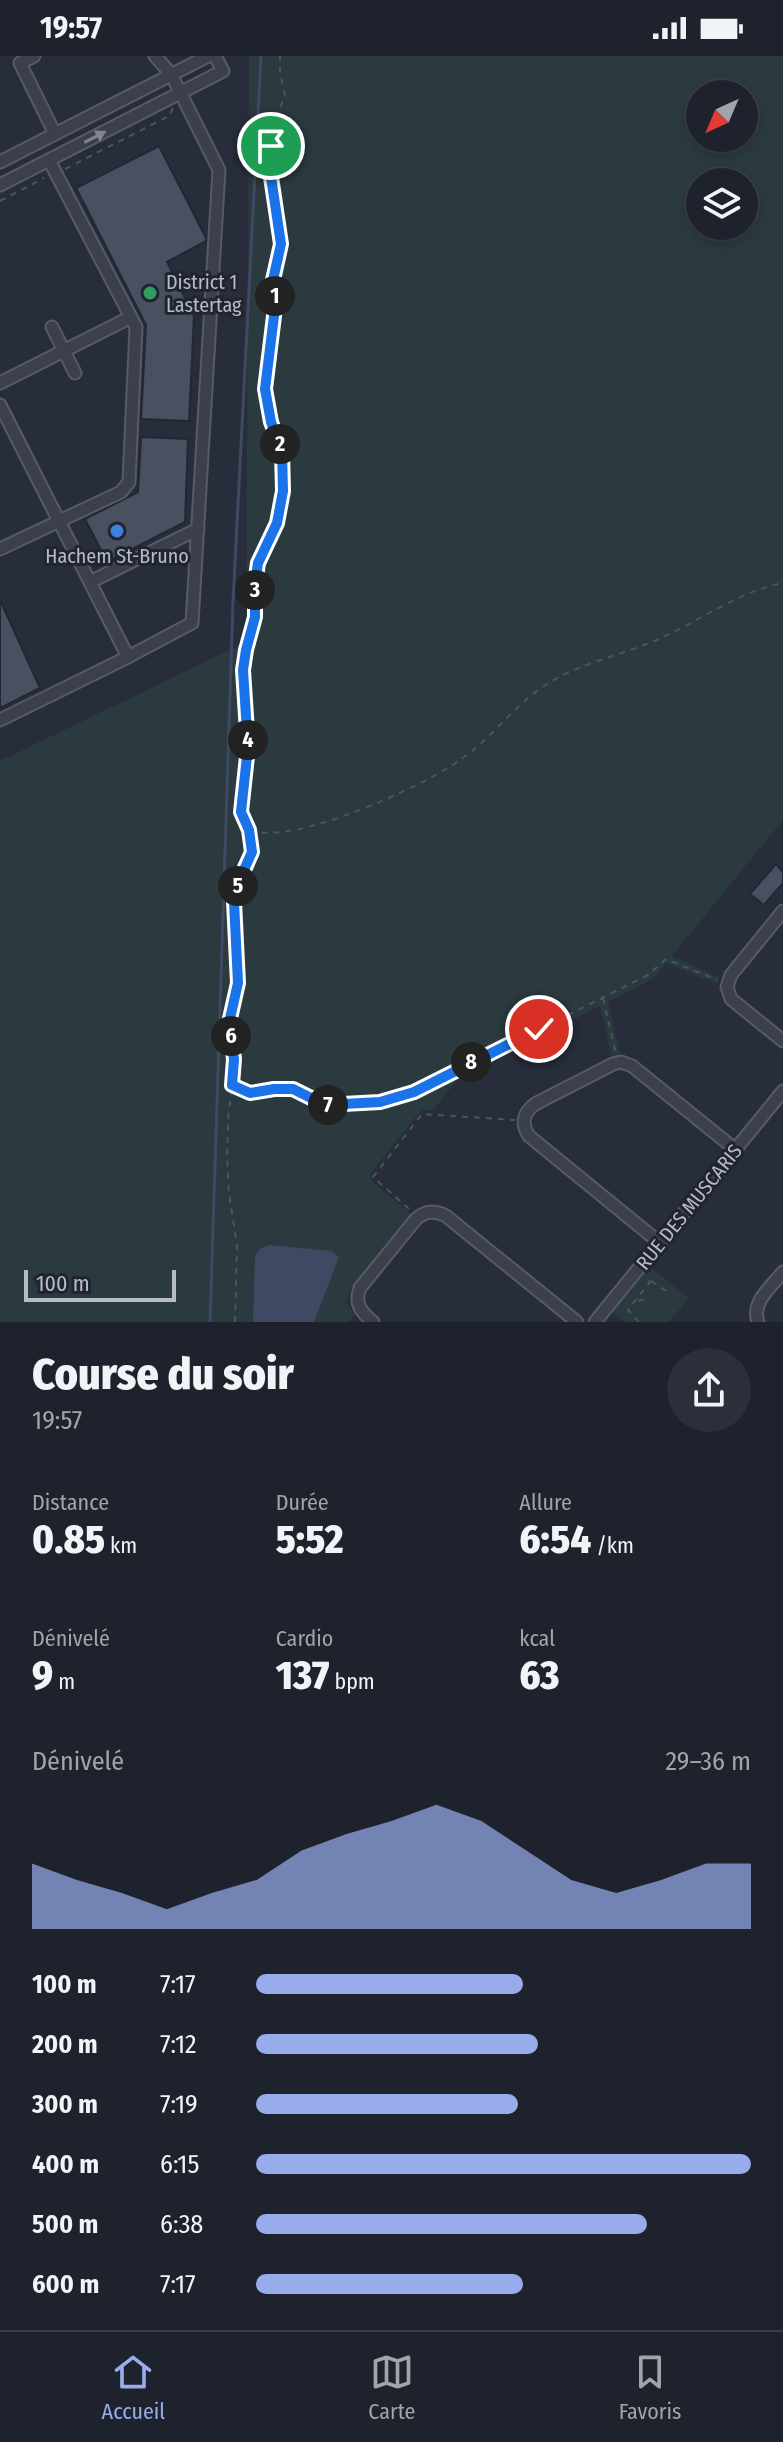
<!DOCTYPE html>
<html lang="fr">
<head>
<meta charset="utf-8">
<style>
  :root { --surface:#1e222d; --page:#2b2f39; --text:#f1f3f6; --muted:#a1a4aa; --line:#3c3f49; --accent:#98acec }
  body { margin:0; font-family:"Fira Sans Condensed",sans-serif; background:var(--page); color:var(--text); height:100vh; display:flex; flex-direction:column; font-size:30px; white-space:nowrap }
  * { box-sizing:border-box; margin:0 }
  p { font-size:26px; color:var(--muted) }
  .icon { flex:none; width:44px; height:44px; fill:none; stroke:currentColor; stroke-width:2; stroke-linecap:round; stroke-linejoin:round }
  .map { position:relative; height:1266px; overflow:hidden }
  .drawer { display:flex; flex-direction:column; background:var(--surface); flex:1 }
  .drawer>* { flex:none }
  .needle { width:52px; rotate:224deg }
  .tools { position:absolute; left:686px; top:24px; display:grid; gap:16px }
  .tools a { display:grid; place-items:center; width:72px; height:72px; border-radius:50%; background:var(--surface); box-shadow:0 4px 12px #0003,0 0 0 2px var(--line); font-size:40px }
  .scale { position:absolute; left:24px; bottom:20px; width:152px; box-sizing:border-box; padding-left:8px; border:4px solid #b7bbc7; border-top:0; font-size:22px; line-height:28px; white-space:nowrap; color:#b7bbc7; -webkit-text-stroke:6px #202531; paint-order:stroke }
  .pin { position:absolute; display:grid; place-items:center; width:68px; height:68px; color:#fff; margin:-34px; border:4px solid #fff; border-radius:50%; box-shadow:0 2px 8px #0007 }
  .km { position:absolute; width:40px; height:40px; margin:-20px; border-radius:50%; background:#222; color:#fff; font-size:22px; line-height:40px; text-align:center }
  .round { display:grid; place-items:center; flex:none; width:84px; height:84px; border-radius:42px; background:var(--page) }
  .summary { display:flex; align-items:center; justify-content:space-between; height:136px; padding:0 32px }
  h1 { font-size:44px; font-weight:800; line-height:60px }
  .figures { display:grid; grid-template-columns:repeat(3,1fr); gap:12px; height:136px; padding:8px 32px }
  .figures div { display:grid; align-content:center }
  .figures b { font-size:40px; font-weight:800 }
  .figures small { font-size:22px; font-weight:400 }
  .figures p { font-size:22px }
  .chart { height:224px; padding:16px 32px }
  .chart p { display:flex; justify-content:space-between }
  .chart svg { width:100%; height:144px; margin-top:8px; fill:var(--accent); opacity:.7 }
  ul { padding:0 32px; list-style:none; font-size:26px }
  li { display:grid; grid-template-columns:128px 96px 1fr; align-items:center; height:60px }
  li i { height:20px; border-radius:10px; background:var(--accent) }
  .status { display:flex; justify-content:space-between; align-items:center; height:56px; padding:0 40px; background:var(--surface); direction:ltr }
  .status svg { height:22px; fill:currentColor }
  .menu { display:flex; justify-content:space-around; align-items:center; height:112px; border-top:2px solid var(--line); background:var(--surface); font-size:22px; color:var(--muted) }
  .menu a { display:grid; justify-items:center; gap:4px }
  .menu .selected { color:var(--accent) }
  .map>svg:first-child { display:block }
  .green { fill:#2b3a3e; fill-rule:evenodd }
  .water { fill:#404963 }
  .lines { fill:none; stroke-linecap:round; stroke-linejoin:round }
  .stream { stroke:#404963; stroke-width:3 }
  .building { fill:#495060; stroke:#222733; stroke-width:2 }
  .minor-casing { stroke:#565b67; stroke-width:15 }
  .path { stroke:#49575c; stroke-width:2; stroke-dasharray:6 6; stroke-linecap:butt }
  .minor { stroke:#3b404c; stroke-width:11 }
  .oneway { fill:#7f8490 }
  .route-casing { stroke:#fff; stroke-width:16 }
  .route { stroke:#1a73e8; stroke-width:10 }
  .leisure-dot { fill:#2e9e5b; stroke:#202531; stroke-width:3 }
  .shop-dot { fill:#3f7fe0; stroke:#202531; stroke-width:3 }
  .labels { text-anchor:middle; stroke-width:6; stroke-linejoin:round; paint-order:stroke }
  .poi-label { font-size:20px; fill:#b7bbc7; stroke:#202531; text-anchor:start }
  .street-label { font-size:20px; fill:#b7bbc7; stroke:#202531 }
</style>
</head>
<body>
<div class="status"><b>19:57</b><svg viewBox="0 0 49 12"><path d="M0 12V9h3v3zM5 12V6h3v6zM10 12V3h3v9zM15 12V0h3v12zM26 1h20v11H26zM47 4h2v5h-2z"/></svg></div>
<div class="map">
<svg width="783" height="1266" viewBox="0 0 783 1266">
  <rect width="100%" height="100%" fill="#282d3c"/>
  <!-- green -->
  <path class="green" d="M249,0H783V764L672,900L720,922L717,928L666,907L654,922L608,946L620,998L612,1001L600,950L457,1024L433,1054H422L415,1062L370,1118L372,1125L411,1158L350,1234L347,1246L354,1259L349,1266H0V705L246,586ZM700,38H744V82H700ZM700,126H744V170H700Z
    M650,1211L689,1242L669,1266H624L612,1256Z"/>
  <!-- water -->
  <path class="water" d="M269,1189L332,1195L339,1201L314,1266H253L255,1200L260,1193Z"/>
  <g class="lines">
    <!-- stream -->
    <path class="stream" d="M210,1266L233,546L261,0"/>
  </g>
  <!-- building -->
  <path class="building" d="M159,90L206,182V185L167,206L194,260L189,365L141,363L146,269L76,132Z
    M141,381L188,383L185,466L107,506L85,463L138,436Z
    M0,544L40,632L0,652Z
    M776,808L783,816V827L764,849L750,838Z"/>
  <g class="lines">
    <defs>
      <path id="minor" d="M34,0L20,7L55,78
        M0,106L208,0
        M0,129L223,15L215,0
        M52,271L75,317
        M0,327L131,261
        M0,349L128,601
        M0,493L121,436L129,426L136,271L49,104
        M90,526L198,473
        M0,664L128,601L192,567L219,114L171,18L155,0
        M783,855L731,919L727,931L731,943L783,985
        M660,1187L529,1080C521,1068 523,1057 535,1048L613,1008L621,1006L632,1010L736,1094
        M373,1266C361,1256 354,1248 360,1232L416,1163C425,1155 435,1154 446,1160L577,1266
        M595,1266L783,1035
        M758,1266C751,1246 771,1231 783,1216"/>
    </defs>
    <!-- minor casing -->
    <use href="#minor" class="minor-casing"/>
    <!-- path -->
    <path class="path" d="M65,113L169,60L173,52
      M0,145L44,122
      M250,774C291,791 424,730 460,704C492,682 515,648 547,628C581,606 624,599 661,582C701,564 740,535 783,527
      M603,942L616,998
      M233,1030L250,1037L293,1033L318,1047L337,1050L380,1046L414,1036L648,919L666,903L717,924
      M409,1153L373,1121L422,1058L515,1064
      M651,1225L671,1238
      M638,1245L644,1243L645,1237
      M235,1266L237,1190L229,1137L227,1102L228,1063L234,1013L229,967L238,927L234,846L239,825L252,796L249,774L241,756L248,691L243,614L246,594L255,561V528L258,507L277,467L283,435L282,395L271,366L265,324L275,252L273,224L281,188L270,105L273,69L285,40L280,16V0
      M639,1266L628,1254L650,1226L644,1220"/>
    <!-- minor -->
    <use href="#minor" class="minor"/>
  </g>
  <!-- one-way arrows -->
  <defs><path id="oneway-solid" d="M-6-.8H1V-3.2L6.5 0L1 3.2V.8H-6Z" transform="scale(2)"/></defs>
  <use class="oneway" href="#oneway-solid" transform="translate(95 81) rotate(-27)"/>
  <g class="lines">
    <defs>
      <path id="route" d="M271,90V121L281,188L273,224L275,252L265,333L271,366L282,395L283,435L277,467L258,507L255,528V561L246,594L243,614L248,691L241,756L249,774L252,796L239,825L234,846L238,927L229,967L234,1003L232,1029L250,1037L274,1033H293L325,1049L380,1046L414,1036L539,973"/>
    </defs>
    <!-- route casing -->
    <use href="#route" class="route-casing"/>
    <!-- route -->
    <use href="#route" class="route"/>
  </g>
  <!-- markers -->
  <circle class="leisure-dot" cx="150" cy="237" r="8"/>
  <circle class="shop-dot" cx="117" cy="475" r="8"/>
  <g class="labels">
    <!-- poi labels -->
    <g class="poi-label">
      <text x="166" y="233">District 1<tspan x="166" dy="23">Lastertag</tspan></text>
      <text x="117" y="507" text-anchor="middle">Hachem St-Bruno</text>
    </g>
    <!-- street labels -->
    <g class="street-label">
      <text transform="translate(689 1151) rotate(-51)" y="7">RUE DES MUSCARIS</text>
    </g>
  </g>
</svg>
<div class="tools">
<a><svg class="needle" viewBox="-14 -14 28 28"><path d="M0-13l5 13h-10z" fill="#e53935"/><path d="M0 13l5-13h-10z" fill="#a1a4aa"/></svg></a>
<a><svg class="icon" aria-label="layers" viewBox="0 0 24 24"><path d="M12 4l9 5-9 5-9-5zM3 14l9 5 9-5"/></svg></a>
</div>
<div class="scale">100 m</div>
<div class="pin" style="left:271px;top:90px;background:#1e9e55"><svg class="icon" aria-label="arrive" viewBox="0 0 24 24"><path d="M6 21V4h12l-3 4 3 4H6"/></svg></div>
<div class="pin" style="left:539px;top:973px;background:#d93025"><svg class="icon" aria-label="check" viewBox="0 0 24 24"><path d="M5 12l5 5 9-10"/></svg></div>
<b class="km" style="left:275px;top:240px">1</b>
<b class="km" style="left:280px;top:388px">2</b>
<b class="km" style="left:255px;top:534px">3</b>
<b class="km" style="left:248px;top:684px">4</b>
<b class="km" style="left:238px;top:830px">5</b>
<b class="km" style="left:231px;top:980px">6</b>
<b class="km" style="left:328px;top:1049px">7</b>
<b class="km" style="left:471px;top:1006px">8</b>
</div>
<section class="drawer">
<div class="summary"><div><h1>Course du soir</h1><p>19:57</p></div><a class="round"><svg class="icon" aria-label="share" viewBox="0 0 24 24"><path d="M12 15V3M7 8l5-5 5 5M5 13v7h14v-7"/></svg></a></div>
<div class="figures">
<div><p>Distance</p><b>0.85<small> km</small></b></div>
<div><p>Durée</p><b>5:52</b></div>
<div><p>Allure</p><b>6:54<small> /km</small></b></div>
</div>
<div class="figures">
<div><p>Dénivelé</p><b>9<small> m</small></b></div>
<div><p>Cardio</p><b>137<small> bpm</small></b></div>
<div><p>kcal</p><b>63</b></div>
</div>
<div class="chart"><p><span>Dénivelé</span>29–36 m</p>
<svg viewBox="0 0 160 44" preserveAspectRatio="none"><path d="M0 44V24L10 29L20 33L30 38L40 33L50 29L60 20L70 15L80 11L90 6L100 11L110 20L120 29L130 33L140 29L150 24L160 24V44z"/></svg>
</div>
<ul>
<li><b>100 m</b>7:17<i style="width:54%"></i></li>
<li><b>200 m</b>7:12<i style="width:57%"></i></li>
<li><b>300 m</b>7:19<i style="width:53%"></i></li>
<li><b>400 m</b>6:15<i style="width:100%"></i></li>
<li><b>500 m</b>6:38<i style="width:79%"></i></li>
<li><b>600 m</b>7:17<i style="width:54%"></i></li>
</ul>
</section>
<nav class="menu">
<a class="selected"><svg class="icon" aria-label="home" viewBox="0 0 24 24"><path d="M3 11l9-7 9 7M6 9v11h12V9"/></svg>Accueil</a>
<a><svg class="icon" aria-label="map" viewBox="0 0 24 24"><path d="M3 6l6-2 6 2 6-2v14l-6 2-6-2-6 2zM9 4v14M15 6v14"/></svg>Carte</a>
<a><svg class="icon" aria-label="saved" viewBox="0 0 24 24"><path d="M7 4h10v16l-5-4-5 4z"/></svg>Favoris</a>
</nav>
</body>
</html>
